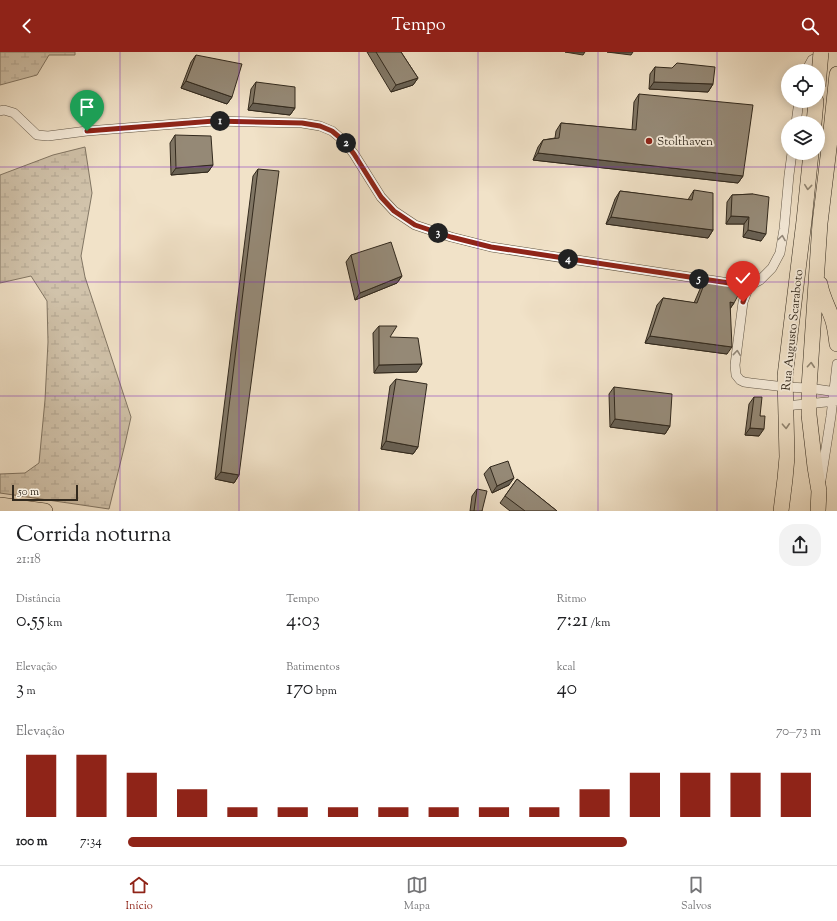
<!DOCTYPE html>
<html lang="pt">
<head>
<meta charset="utf-8">
<style>
  :root { --surface:#fff; --page:#f2f2f2; --text:#202124; --muted:#757577; --line:#e0e0e0; --accent:#8f2418 }
  body { margin:0; font-family:"Sorts Mill Goudy",serif; background:var(--page); color:var(--text); height:100vh; display:flex; flex-direction:column; font-size:15px; white-space:nowrap }
  * { box-sizing:border-box; margin:0 }
  p { font-size:13px; color:var(--muted) }
  .icon { flex:none; width:22px; height:22px; fill:none; stroke:currentColor; stroke-width:2; stroke-linecap:round; stroke-linejoin:round }
  .map { position:relative; height:459px; overflow:hidden }
  .panel { display:flex; flex-direction:column; background:var(--surface); flex:1 }
  .panel>* { flex:none }
  .tools { position:absolute; left:781px; top:12px; display:grid; gap:8px }
  .tools a { display:grid; place-items:center; width:44px; height:44px; border-radius:50%; background:var(--surface); box-shadow:0 2px 10px #0003; font-size:20px }
  .scale { position:absolute; left:12px; bottom:10px; width:66px; box-sizing:border-box; padding-left:4px; border:2px solid #32291d; border-top:0; font-size:11px; line-height:14px; white-space:nowrap; color:#32291d; -webkit-text-stroke:3px #f6ecdb; paint-order:stroke }
  .pin { position:absolute; display:grid; place-items:center; width:34px; height:34px; color:#fff; margin:-41px -17px; border-radius:50% 50% 50% 0; rotate:-45deg; box-shadow:0 0 4px #0007 }
  .pin .icon { rotate:45deg }
  .km { position:absolute; width:20px; height:20px; margin:-10px; border-radius:50%; background:#222; color:#fff; font-size:11px; line-height:20px; text-align:center }
  .round { display:grid; place-items:center; flex:none; width:42px; height:42px; border-radius:16px; background:var(--page) }
  .summary { display:flex; align-items:center; justify-content:space-between; height:68px; padding:0 16px }
  h1 { font-size:22px; font-weight:600; line-height:30px }
  .metrics { display:grid; grid-template-columns:repeat(3,1fr); gap:6px; height:68px; padding:4px 16px }
  .metrics div { display:grid; align-content:center }
  .metrics b { font-size:20px; font-weight:600 }
  .metrics small { font-size:11px; font-weight:400 }
  .metrics p { font-size:11px }
  .chart { height:112px; padding:8px 16px }
  .chart p { display:flex; justify-content:space-between }
  .chart svg { width:100%; height:72px; margin-top:4px; stroke:var(--accent); stroke-width:6 }
  ul { padding:0 16px; list-style:none; font-size:13px }
  li { display:grid; grid-template-columns:64px 48px 1fr; align-items:center; height:30px }
  li i { height:10px; border-radius:5px; background:var(--accent) }
  header { display:flex; justify-content:space-between; align-items:center; height:52px; padding:0 16px; background:var(--accent); color:#fff; font-size:18px; font-weight:600 }
  .tabs { display:flex; justify-content:space-around; align-items:center; height:56px; border-top:1px solid var(--line); background:var(--surface); font-size:11px; color:var(--muted) }
  .tabs a { display:grid; justify-items:center; gap:2px }
  .tabs .on { color:var(--accent) }
  .map>svg:first-child { display:block }
  .wetland { fill:url(#wetland-marsh); stroke:#827664 }
  .lines { fill:none; stroke-linecap:round; stroke-linejoin:round }
  .minor-casing { stroke:#625748; stroke-width:10 }
  .primary-casing { stroke:#32291d; stroke-width:16 }
  .minor { stroke:#f6ecdb; stroke-width:9 }
  .primary { stroke:#f1e2c8; stroke-width:15 }
  .primary-bridge-casing { stroke:#32291d; stroke-width:16; stroke-linecap:butt }
  .primary-bridge { stroke:#f1e2c8; stroke-width:15 }
  .wall { fill:#807665; stroke:#32291d }
  .shaded-wall { fill:#686053; stroke:#32291d }
  .building { fill:#958976; stroke:#32291d }
  .oneway { stroke:#928672 }
  .oneway2 { stroke:#948a7c }
  .route-casing { stroke:#fff; stroke-width:8 }
  .route { stroke:#8f2418; stroke-width:5 }
  .grid { fill:none; stroke:#7b2cbf; stroke-width:1; stroke-opacity:0.55 }
  .poi-dot { fill:#8f2418; stroke:#f6ecdb; stroke-width:1.5 }
  .labels { text-anchor:middle; stroke-width:3.5; stroke-linejoin:round; paint-order:stroke }
  .poi-label { font-size:12px; fill:#32291d; stroke:#f6ecdb; text-anchor:start }
  .street-label { font-size:12px; fill:#32291d; stroke:#f6ecdb }
</style>
</head>
<body>
<header><svg class="icon" aria-label="back" viewBox="0 0 24 24"><path d="M15 5l-7 7 7 7"/></svg>Tempo<svg class="icon" aria-label="search" viewBox="0 0 24 24"><circle cx="10" cy="10" r="6"/><path d="M15 15l6 6"/></svg></header>
<div class="map">
<svg width="837" height="459" viewBox="0 0 837 459">
  <defs>
    <pattern id="wetland-marsh" width="20" height="14" patternUnits="userSpaceOnUse"><rect width="20" height="14" fill="#d1c3ab"/><path d="M1 5h8M5 5V1M11 12h8M15 12V8" fill="none" stroke="#b4a893"/></pattern>
  </defs>
  <rect width="100%" height="100%" fill="#f1e2c8"/>
  <filter id="stains"><feTurbulence type="fractalNoise" baseFrequency=".005" numOctaves="4"/><feColorMatrix values="0 0 0 0 .2 0 0 0 0 .09 0 0 0 0 .02 0 0 0 .5 -.17"/></filter>
  <radialGradient id="worn" r=".72"><stop offset=".6" stop-color="#630" stop-opacity="0"/><stop offset="1" stop-color="#630" stop-opacity=".3"/></radialGradient>
  <!-- wetland -->
  <path class="wetland" d="M0,0H75V3H49L37,23L0,33Z
    M85,95L92,141L81,204L85,225L131,365L125,392L109,457L0,441V422L25,421L39,411L45,348L48,290L47,249L31,224L0,231V123L53,103Z"/>
  <g class="lines">
    <defs>
      <path id="minor" d="M806,19L812,8L823,2
        M0,59L4,58L14,61L37,83L48,84L87,79L214,69L302,71L320,74L332,79L344,89L354,102L381,145L394,159L415,173L451,185L491,195L749,234
        M796,71L799,49
        M792,101L789,123L784,177L780,201L772,216L760,228L749,234L743,250L735,313L736,323L740,328L744,330L751,331L785,335L809,336L837,340
        M785,354L837,349
        M821,428L831,364L837,312"/>
      <path id="primary" d="M814,71L816,49
        M820,232C822,245 829,256 833,269C835,276 836,284 837,292
        M0,453L45,459
        M781,459L785,427L787,405L785,324L804,169L811,101
        M818,459L819,439L815,415L809,363V336L820,171L830,88L837,22"/>
    </defs>
    <!-- minor casing -->
    <use href="#minor" class="minor-casing"/>
    <!-- primary casing -->
    <use href="#primary" class="primary-casing"/>
    <!-- minor -->
    <use href="#minor" class="minor"/>
    <!-- primary -->
    <use href="#primary" class="primary"/>
    <defs>
      <path id="primary-bridge" d="M818,34L821,0"/>
    </defs>
    <!-- primary-bridge casing -->
    <use href="#primary-bridge" class="primary-bridge-casing"/>
    <!-- primary-bridge -->
    <use href="#primary-bridge" class="primary-bridge"/>
  </g>
  <!-- wall -->
  <path class="wall" d="M367,0H401L418,26L413,33L391,40Z
    M196,3L232,45L227,52L181,36L191,10Z
    M655,15L713,32L708,40L649,37L650,22Z
    M256,30L295,56L290,63L248,58L251,37Z
    M639,42L743,124L738,131L533,108L538,95L543,88L555,86L556,79L561,71L632,78L634,50Z
    M175,83L213,113L208,120L171,123L170,91Z
    M258,117L239,423L234,431L215,427L253,124Z
    M694,138L713,178L708,186L606,172L615,147L620,139L688,148L689,146Z
    M753,142L761,189L743,185L744,172H726L727,150L732,143Z
    M351,203L402,224L397,231L355,248L346,210Z
    M705,230L734,251L730,257L727,302L645,291L657,253L663,246L694,251L700,237Z
    M379,274L390,285L417,320L374,321L373,281Z
    M396,327L418,395L413,402L381,397L390,334Z
    M614,335L670,374L665,382L610,375L609,342Z
    M754,345L760,364L759,384L745,383L749,352Z
    M490,415L509,433L492,441L484,422Z
    M517,427L557,459H510L500,451Z
    M477,437L482,459H470L472,444Z"/>
  <!-- shaded-wall -->
  <path class="shaded-wall" d="M565,0H585L583,3Z
    M607,0H633L631,3Z
    M418,26L413,33L391,40L396,33Z
    M186,29L232,45L227,52L181,36Z
    M654,30L713,32L708,40L649,37Z
    M253,51L295,56L290,63L248,58Z
    M538,101L743,124L738,131L533,108Z
    M213,113L208,120L171,123L176,116Z
    M731,164L749,165L744,172H726Z
    M611,165L713,178L708,186L606,172Z
    M748,178L766,182L761,189L743,185Z
    M402,224L397,231L355,248L360,241Z
    M730,250L734,251L729,258Z
    M650,284L732,295L727,302L645,291Z
    M422,312L417,320L374,321L379,313Z
    M615,367L670,374L665,382L610,375Z
    M750,376L764,377L759,384L745,383Z
    M386,389L418,395L413,402L381,397Z
    M221,420L239,423L234,431L215,427Z
    M514,426L509,433L492,441L497,434Z"/>
  <!-- building -->
  <path class="building" d="M376,0H401L418,26L396,33Z
    M196,3L242,12L232,45L186,29Z
    M677,11L715,15L713,32L654,30L655,15L672,16Z
    M256,30L295,35V56L253,51Z
    M639,42L753,53L743,124L538,101L543,88L559,86L561,71L636,78Z
    M175,83L211,84L213,113L176,116Z
    M258,117L279,119L239,423L221,420Z
    M694,138L713,141V178L611,165L620,139L692,148Z
    M753,142L769,145L766,182L748,178L749,165L731,164L732,143Z
    M391,190L402,224L360,241L351,203Z
    M705,230L742,236L734,251L730,250L732,295L650,284L663,246L697,251Z
    M379,274H397L390,285L418,286L422,312L379,313Z
    M396,327L427,332L418,395L386,389Z
    M614,335L672,342L670,374L615,367Z
    M754,345H762L760,364H765L764,377L750,376Z
    M508,409L514,426L497,434L490,415Z
    M517,427L557,459H525L505,444Z
    M477,437L487,439L482,459H474Z"/>
  <!-- one-way arrows -->
  <defs><path id="oneway-chevron" d="M-2-3.5L2.5 0L-2 3.5" fill="none" stroke-width="1.6" stroke-linecap="round" stroke-linejoin="round"/></defs>
  <g class="oneway">
    <use href="#oneway-chevron" transform="translate(808 135) rotate(96)"/>
    <use href="#oneway-chevron" transform="translate(811 313) rotate(-86)"/>
    <use href="#oneway-chevron" transform="translate(786 374) rotate(87)"/>
  </g>
  <g class="oneway2">
    <use href="#oneway-chevron" transform="translate(782 186) rotate(-81)"/>
    <use href="#oneway-chevron" transform="translate(737 301) rotate(-84)"/>
  </g>
  <g class="lines">
    <defs>
      <path id="route" d="M87,79L214,69L302,71L320,74L332,79L344,89L354,102L381,145L394,159L415,173L451,185L491,195L749,234L743,250"/>
    </defs>
    <!-- route casing -->
    <use href="#route" class="route-casing"/>
    <!-- route -->
    <use href="#route" class="route"/>
  </g>
  <!-- grid -->
  <path class="grid" d="M120,0V459M239,0V459M359,0V459M478,0V459M598,0V459M717,0V459M0,115H837M0,230H837M0,344H837"/>
  <!-- markers -->
  <circle class="poi-dot" cx="649" cy="89" r="4"/>
  <g class="labels">
    <!-- poi labels -->
    <g class="poi-label">
      <text x="657" y="93">Stolthaven</text>
    </g>
    <!-- street labels -->
    <g class="street-label">
      <text transform="translate(792 278) rotate(-84)" y="4">Rua Augusto Scaraboto</text>
    </g>
  </g>
  <rect width="100%" height="100%" filter="url(#stains)"/>
  <rect width="100%" height="100%" fill="url(#worn)"/>
</svg>
<div class="tools">
<a><svg class="icon" aria-label="locate" viewBox="0 0 24 24"><circle cx="12" cy="12" r="6"/><path d="M12 2v4M12 18v4M2 12h4M18 12h4"/></svg></a>
<a><svg class="icon" aria-label="layers" viewBox="0 0 24 24"><path d="M12 4l9 5-9 5-9-5zM3 14l9 5 9-5"/></svg></a>
</div>
<div class="scale">50 m</div>
<div class="pin" style="left:87px;top:79px;background:#1e9e55"><svg class="icon" aria-label="arrive" viewBox="0 0 24 24"><path d="M6 21V4h12l-3 4 3 4H6"/></svg></div>
<div class="pin" style="left:743px;top:250px;background:#d93025"><svg class="icon" aria-label="check" viewBox="0 0 24 24"><path d="M5 12l5 5 9-10"/></svg></div>
<b class="km" style="left:220px;top:69px">1</b>
<b class="km" style="left:346px;top:91px">2</b>
<b class="km" style="left:438px;top:181px">3</b>
<b class="km" style="left:568px;top:207px">4</b>
<b class="km" style="left:699px;top:227px">5</b>
</div>
<section class="panel">
<div class="summary"><div><h1>Corrida noturna</h1><p>21:18</p></div><a class="round"><svg class="icon" aria-label="share" viewBox="0 0 24 24"><path d="M12 15V3M7 8l5-5 5 5M5 13v7h14v-7"/></svg></a></div>
<div class="metrics">
<div><p>Distância</p><b>0.55<small> km</small></b></div>
<div><p>Tempo</p><b>4:03</b></div>
<div><p>Ritmo</p><b>7:21<small> /km</small></b></div>
</div>
<div class="metrics">
<div><p>Elevação</p><b>3<small> m</small></b></div>
<div><p>Batimentos</p><b>170<small> bpm</small></b></div>
<div><p>kcal</p><b>40</b></div>
</div>
<div class="chart"><p><span>Elevação</span>70–73 m</p>
<svg viewBox="0 0 160 44" preserveAspectRatio="none"><path d="M5 44V6M15 44V6M25 44V17M35 44V27M45 44V38M55 44V38M65 44V38M75 44V38M85 44V38M95 44V38M105 44V38M115 44V27M125 44V17M135 44V17M145 44V17M155 44V17"/></svg>
</div>
<ul>
<li><b>100 m</b>7:34<i style="width:72%"></i></li>
</ul>
</section>
<nav class="tabs">
<a class="on"><svg class="icon" aria-label="home" viewBox="0 0 24 24"><path d="M3 11l9-7 9 7M6 9v11h12V9"/></svg>Início</a>
<a><svg class="icon" aria-label="map" viewBox="0 0 24 24"><path d="M3 6l6-2 6 2 6-2v14l-6 2-6-2-6 2zM9 4v14M15 6v14"/></svg>Mapa</a>
<a><svg class="icon" aria-label="saved" viewBox="0 0 24 24"><path d="M7 4h10v16l-5-4-5 4z"/></svg>Salvos</a>
</nav>
</body>
</html>
